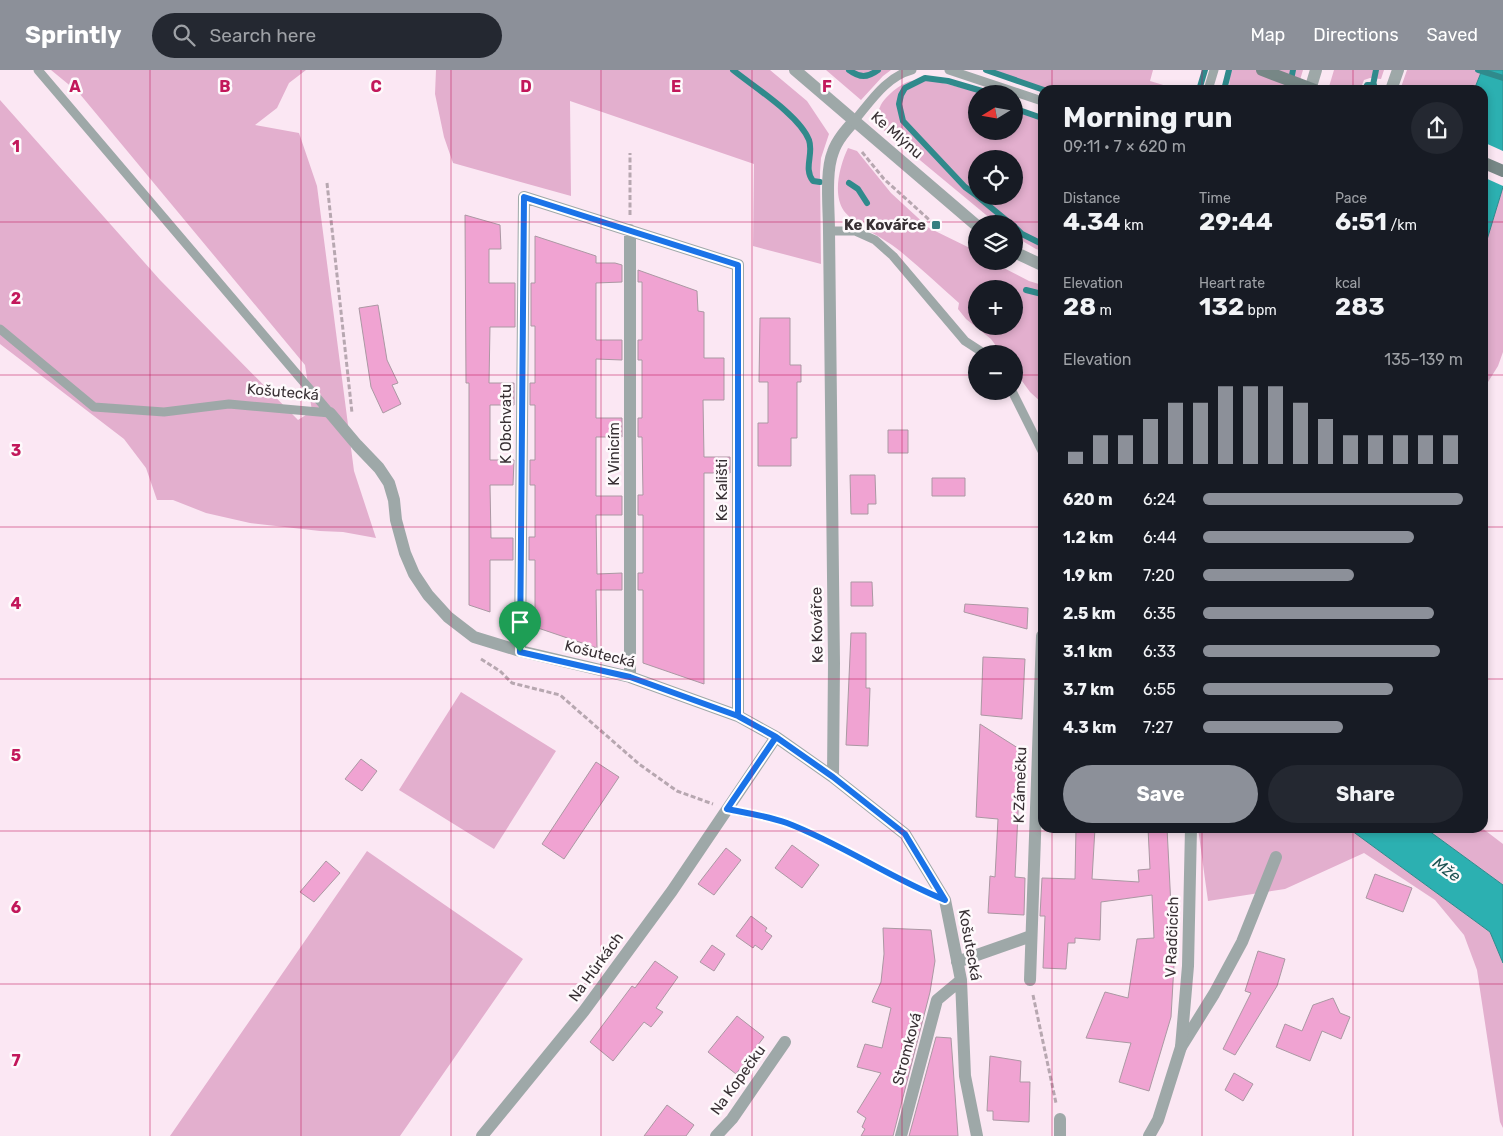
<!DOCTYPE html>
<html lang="en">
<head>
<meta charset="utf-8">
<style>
  :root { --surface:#171b24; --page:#242831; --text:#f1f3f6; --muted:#9ea1a6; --accent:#8c9099 }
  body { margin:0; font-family:Rubik,sans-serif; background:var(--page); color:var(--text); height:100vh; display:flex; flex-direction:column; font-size:19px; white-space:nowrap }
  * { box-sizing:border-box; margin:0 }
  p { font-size:16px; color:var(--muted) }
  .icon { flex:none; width:28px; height:28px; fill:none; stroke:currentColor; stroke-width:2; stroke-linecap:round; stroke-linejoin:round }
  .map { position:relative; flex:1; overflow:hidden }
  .details { position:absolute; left:1038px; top:15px; width:450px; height:748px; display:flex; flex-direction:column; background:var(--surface); border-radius:15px; box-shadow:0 2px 8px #0003 }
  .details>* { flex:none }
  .needle { width:32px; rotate:259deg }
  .tools { position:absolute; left:968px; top:15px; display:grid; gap:10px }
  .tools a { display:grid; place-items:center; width:55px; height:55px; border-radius:50%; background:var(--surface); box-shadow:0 2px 8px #0003; font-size:25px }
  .pin { position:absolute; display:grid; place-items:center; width:42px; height:42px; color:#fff; margin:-51px -21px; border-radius:50% 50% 50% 0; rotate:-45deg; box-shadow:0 0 5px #0007 }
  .pin .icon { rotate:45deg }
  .round { display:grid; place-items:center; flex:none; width:52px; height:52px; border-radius:26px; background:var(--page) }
  .headline { display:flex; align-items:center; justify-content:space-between; height:85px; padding:0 25px }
  h1 { font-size:28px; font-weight:700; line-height:38px }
  .figures { display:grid; grid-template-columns:repeat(3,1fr); gap:8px; height:85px; padding:5px 25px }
  .figures div { display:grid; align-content:center }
  .figures b { font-size:25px; font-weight:700 }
  .figures small { font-size:14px; font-weight:400 }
  .figures p { font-size:14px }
  .chart { height:140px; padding:10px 25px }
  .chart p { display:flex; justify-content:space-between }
  .chart svg { width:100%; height:90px; margin-top:5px; stroke:var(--accent); stroke-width:6 }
  .cta { display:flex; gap:10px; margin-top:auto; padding:10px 25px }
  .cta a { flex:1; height:58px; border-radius:30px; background:var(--accent); color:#fff; font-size:20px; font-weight:700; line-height:58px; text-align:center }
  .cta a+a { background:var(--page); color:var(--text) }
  ul { padding:0 25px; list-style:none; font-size:16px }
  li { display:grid; grid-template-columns:80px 60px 1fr; align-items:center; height:38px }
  li i { height:12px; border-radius:6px; background:var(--accent) }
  header { display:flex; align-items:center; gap:30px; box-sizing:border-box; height:70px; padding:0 25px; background:var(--accent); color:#fff }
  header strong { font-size:24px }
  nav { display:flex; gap:28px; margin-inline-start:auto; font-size:18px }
  .search { width:350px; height:45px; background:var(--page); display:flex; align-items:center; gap:12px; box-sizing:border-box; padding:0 18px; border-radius:28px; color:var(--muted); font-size:19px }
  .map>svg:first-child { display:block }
  .green { fill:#e3afce; fill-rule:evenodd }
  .water { fill:#2cb0b1; stroke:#308a8c }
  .pier { fill:#fbe7f3 }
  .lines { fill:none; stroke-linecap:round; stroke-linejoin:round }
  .stream { stroke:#308a8c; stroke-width:6 }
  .building { fill:#f0a3d2; stroke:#ab98a3 }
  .path { stroke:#b7a7b0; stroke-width:3; stroke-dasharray:5 2.5; stroke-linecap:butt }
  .service { stroke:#9ea8a8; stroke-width:9 }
  .pedestrian { stroke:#9ea8a8; stroke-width:12 }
  .minor { stroke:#9ea8a8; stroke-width:12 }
  .tertiary { stroke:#9ea8a8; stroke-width:12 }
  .secondary { stroke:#778786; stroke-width:12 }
  .secondary-bridge { stroke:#778786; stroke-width:12 }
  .route-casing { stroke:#fff; stroke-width:10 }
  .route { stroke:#1a73e8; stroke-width:6 }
  .grid { fill:none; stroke:#c2185b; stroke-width:1; stroke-opacity:0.55 }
  .poi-dot { fill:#367f80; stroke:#fefafc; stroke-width:2 }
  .labels { text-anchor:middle; stroke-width:5; stroke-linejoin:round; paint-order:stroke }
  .street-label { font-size:15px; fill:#383034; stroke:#fefafc }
  .poi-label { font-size:15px; font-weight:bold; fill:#383034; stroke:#fefafc; text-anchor:end }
  .water-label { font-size:16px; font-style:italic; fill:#1d5252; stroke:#fefafc }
  .grid-label { font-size:16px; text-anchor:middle; font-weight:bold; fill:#c2185b; stroke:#fefafc; stroke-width:5; stroke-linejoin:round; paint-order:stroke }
</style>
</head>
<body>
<header>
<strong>Sprintly</strong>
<div class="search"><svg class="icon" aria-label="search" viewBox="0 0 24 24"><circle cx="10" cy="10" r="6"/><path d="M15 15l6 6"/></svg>Search here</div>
<nav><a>Map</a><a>Directions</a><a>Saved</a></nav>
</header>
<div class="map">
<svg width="1503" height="1066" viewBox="0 0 1503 1066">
  <rect width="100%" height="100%" fill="#fbe7f3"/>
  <!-- green -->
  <path class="green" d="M51,0H306L289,13L277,38L255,55L299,63L317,116L354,401L376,468L343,462L320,461L250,453L206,443L173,430H157L146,398L124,369L0,274V30L160,210L298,350L312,341L305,295L79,23Z
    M436,0H770L807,31L829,64L821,88L820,102L821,194L753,176L754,94L570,31L571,126L453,93L444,67L435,24Z
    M826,0H891L883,6L861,30Z
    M992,0H1153L1150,11L1180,20H1051Z
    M1230,0H1303L1297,20H1229Z
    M1334,0H1384L1381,9L1370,8L1364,10L1360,20H1328Z
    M1407,0H1482L1474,20H1400Z
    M931,10L986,24H976V61H1014V39L1042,50V181L1036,179L1014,166V154H997L880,57C878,51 877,43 880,37C884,27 901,13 911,11C917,10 925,10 931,10ZM976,89H1014V126H976Z
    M848,78L857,81L891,123L929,158L976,181V191H990L1029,211L1042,215V333L1030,322L1014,300V284H1002L991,269L966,249L958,239L959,233C937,214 915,192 892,175C879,166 853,153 844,141C832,124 840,95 848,78ZM976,219H1014V256H976Z
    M1503,117V282L1498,296L1483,320V183Z
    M461,622L556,681L494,779L399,720Z
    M1198,758H1348L1490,862L1503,893V1058L1500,1052L1477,900L1464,865L1435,830L1364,783L1285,819L1208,831Z
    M1425,758H1482L1503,774V815Z
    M367,781L523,889L400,1066H170Z"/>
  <!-- water -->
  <path class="water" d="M1482,0H1503V117L1483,183L1482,20H1474Z
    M1348,758H1425L1503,815V893L1490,862Z"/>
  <!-- pier -->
  <path class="pier" d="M1483,72L1503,81V116L1483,107Z"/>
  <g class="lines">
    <!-- stream -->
    <path class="stream" d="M733,0C754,17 799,45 809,70C814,84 803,98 813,111L820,112
      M849,0C860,8 867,8 878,0
      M986,0L1044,20
      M1478,0L1503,8
      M1199,20L1205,0
      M1224,20L1229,0
      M1289,20L1293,0
      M1365,20L1367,15H1374
      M1372,20L1376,0
      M1014,36L1019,40L1042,48
      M849,113L858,119L867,133
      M976,125L965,117L903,51L899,34L901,25L905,18L925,8L948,11L992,24
      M977,126L1011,154
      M1014,156L1022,164L1042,174
      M1026,220L1042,224"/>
  </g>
  <!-- building -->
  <path class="building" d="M465,145L500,155L501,179H489V213H515V257H490L489,313H514V335H490V390H514L513,415H490L491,468H513V490H490V542L469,535V313H466Z
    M535,166L596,186V193H615L622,195V212L596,213V270H622V290L596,289V348H622V367H596V426H622V445H596L597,504L622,503V520H596L597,578L535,557V490H529V467H535V415H530V390H535V335H530V313H535V256H531V213H535Z
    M638,200L697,221L698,241L704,242V288H724V330H703L704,387H730V403H704V614L643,593V520H638V503H643V445H638V425H643L642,367H638V348H642V290H638V270H642V212H638Z
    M378,235L387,290L398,313L392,315L401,334L383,343L371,317L359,238Z
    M760,248H790V295H801V312H797V368H791V396H758V353H768V312H759Z
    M888,360H908V383H888Z
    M850,405H875L876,434H868V444H851Z
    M932,408H965V426H932Z
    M851,512H872L873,536H851Z
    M965,534L1028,538L1027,559L964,542Z
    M851,563H866V618H870L868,676L846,675Z
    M983,587L1025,589L1022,649L981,645Z
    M980,654L1021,680L1015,807L1025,808L1024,845L988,843L990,806L995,807L998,749L976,747Z
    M361,689L377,701L362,721L345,709Z
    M596,692L619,707L564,789L542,774Z
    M1076,758H1095L1092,809L1139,812L1138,800L1150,799L1148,758H1167L1174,895L1171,947L1149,1021L1119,1012L1131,973L1086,968L1105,922L1128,928L1137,869L1154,868L1152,825L1101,832L1100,870L1075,868V873H1068L1066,899L1043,898L1045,846H1040L1042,808L1075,809Z
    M792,775L819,795L802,818L775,798Z
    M726,778L741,790L714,825L698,814Z
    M326,791L340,803L314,832L300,822Z
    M1375,804L1412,818L1403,842L1366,828Z
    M751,846L767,858L765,861L772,866L762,880L755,875L753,878L736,866Z
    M883,858L931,860L935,891L930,922L893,1066H861L865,1059L862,1057L866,1048L857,1042L881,1003L857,997L865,974L882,978L891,938L872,932L881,912L884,884Z
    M712,875L725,884L714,901L700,892Z
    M1258,881L1285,889L1277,916L1235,985L1223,979L1251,923L1245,921Z
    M655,891L678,907L656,938L663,942L651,957L644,952L613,991L590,972L632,916L635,918Z
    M1333,928L1340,943L1350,947L1341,969L1322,961L1310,991L1276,977L1285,954L1302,961L1313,935Z
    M737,946L764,967L736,1004L708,982Z
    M936,967L951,968L958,1066H909Z
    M990,986L1021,991L1020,1012H1030L1029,1052L993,1050V1041H987Z
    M1234,1003L1253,1014L1243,1031L1225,1020Z
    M667,1035L694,1055L686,1066H644Z"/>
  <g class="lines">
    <!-- path -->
    <path class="path" d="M862,82L884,109L935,155
      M327,113L352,343
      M630,145V83
      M481,589L500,601L512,613L560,625L639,694L677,721L713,734
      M1033,925L1056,1033"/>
    <!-- service -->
    <path class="service" d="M38,0L330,343
      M949,0L1042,31
      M1208,20L1214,0
      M855,50C871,31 886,7 912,0
      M829,161H855L875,170L893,186L965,271L985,284
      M0,259L94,337L164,342L229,334L330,343
      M1012,321L1042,381
      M727,739C746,743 768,746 787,753C842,774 890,808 945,830"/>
    <!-- pedestrian -->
    <path class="pedestrian" d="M829,161C829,139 825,102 833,82C837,70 846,60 855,50"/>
    <!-- minor -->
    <path class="minor" d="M829,161L834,593L833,707
      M330,343L357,375L379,398L389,413L394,430L396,450L405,483L414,504L428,525L448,547L474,567L520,581L630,607L738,646L776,667L833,707L905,764L945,830L961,910L965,1006L977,1066
      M520,581L524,127L738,195V646
      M630,607V160
      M957,892L1031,866
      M1030,910L1042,566
      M1181,977L1214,924L1242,872L1276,787
      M1060,1049V1066
      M482,1066L584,941L672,821L776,667
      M716,1066L732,1049L785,972
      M901,1066L937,930L961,910"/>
    <!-- tertiary -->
    <path class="tertiary" d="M795,0L976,155
      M1310,20L1316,0
      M1391,20L1398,0
      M1014,182L1042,195
      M1149,1066L1158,1050L1181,977L1188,896L1191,758"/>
    <!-- secondary -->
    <path class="secondary" d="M1482,92L1503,101"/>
    <!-- secondary-bridge -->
    <path class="secondary-bridge" d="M1262,0L1315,20"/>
  </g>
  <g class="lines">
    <defs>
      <path id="route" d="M520,582L630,607L738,646L776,667L727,739C746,743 768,746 787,753C842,774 890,808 945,830L905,764L833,707L776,667L738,646V195L524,127L520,582"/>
    </defs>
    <!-- route casing -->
    <use href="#route" class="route-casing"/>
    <!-- route -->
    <use href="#route" class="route"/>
  </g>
  <!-- grid -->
  <path class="grid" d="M150,0V1066M301,0V1066M451,0V1066M601,0V1066M752,0V1066M902,0V1066M1052,0V20M1202,0V20M1353,0V20M0,152H1042M1482,152H1503M0,305H976M1014,305H1042M1482,305H1503M0,457H1042M1482,457H1503M0,609H1042M1482,609H1503M1052,758V1066M1202,758V1066M1353,758V1066M0,761H1503M0,914H1503"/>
  <!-- markers -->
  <rect class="poi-dot" x="931" y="150" width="10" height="10" rx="2.5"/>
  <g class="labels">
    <!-- street labels -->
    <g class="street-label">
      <text transform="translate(897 65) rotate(41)" y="5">Ke Mlýnu</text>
      <text transform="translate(283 322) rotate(5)" y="5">Košutecká</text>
      <text transform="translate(506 354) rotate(-90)" y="5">K Obchvatu</text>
      <text transform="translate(614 384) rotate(-90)" y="5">K Vinicím</text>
      <text transform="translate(722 420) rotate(-90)" y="5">Ke Kališti</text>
      <text transform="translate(817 555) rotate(-91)" y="5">Ke Kovářce</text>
      <text transform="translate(600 584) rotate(14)" y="5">Košutecká</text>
      <text transform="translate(1020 715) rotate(-88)" y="5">K Zámečku</text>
      <text transform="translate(1172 867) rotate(-88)" y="5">V Radčicích</text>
      <text transform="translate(970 875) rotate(80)" y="5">Košutecká</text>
      <text transform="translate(596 897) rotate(-54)" y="5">Na Hůrkách</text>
      <text transform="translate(907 979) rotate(-75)" y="5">Stromková</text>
      <text transform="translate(738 1010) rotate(-54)" y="5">Na Kopečku</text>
    </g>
    <!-- poi labels -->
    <g class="poi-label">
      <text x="926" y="160">Ke Kovářce</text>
    </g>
    <!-- water labels -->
    <g class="water-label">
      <text transform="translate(1447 799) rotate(36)" y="6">Mže</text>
    </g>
  </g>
  <g class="grid-label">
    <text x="75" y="22">A</text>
    <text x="225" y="22">B</text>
    <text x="376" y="22">C</text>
    <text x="526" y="22">D</text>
    <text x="676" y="22">E</text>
    <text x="827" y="22">F</text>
    <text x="16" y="82">1</text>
    <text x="16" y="234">2</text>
    <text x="16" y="386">3</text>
    <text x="16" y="539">4</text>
    <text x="16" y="691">5</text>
    <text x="16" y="843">6</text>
    <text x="16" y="996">7</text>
  </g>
</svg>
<div class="tools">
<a><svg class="needle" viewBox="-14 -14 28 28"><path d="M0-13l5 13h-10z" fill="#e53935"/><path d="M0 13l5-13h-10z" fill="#9ea1a6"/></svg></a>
<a><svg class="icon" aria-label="locate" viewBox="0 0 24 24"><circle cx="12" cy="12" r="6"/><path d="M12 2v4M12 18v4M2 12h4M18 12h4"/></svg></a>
<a><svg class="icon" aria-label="layers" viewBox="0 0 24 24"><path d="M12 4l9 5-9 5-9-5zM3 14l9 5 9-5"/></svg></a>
<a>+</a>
<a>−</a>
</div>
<div class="pin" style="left:520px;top:582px;background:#1e9e55"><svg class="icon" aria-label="arrive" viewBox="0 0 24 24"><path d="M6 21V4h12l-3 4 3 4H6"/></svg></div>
<section class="details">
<div class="headline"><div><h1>Morning run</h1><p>09:11 · 7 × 620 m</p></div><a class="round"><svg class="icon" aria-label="share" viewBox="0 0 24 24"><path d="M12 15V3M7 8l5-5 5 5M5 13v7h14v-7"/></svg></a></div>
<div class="figures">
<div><p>Distance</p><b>4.34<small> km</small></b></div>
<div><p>Time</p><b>29:44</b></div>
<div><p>Pace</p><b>6:51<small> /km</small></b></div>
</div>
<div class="figures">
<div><p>Elevation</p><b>28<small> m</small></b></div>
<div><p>Heart rate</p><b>132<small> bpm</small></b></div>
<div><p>kcal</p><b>283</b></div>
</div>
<div class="chart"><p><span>Elevation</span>135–139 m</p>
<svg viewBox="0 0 160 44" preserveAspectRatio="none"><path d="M5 44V38M15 44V30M25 44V30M35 44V22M45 44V14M55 44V14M65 44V6M75 44V6M85 44V6M95 44V14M105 44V22M115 44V30M125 44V30M135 44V30M145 44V30M155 44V30"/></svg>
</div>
<ul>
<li><b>620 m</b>6:24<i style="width:100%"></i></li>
<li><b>1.2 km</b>6:44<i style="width:81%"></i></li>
<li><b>1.9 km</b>7:20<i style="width:58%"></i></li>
<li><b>2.5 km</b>6:35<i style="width:89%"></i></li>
<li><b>3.1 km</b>6:33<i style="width:91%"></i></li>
<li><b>3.7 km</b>6:55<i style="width:73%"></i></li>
<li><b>4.3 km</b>7:27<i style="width:54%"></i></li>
</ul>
<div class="cta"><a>Save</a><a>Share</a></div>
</section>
</div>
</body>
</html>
